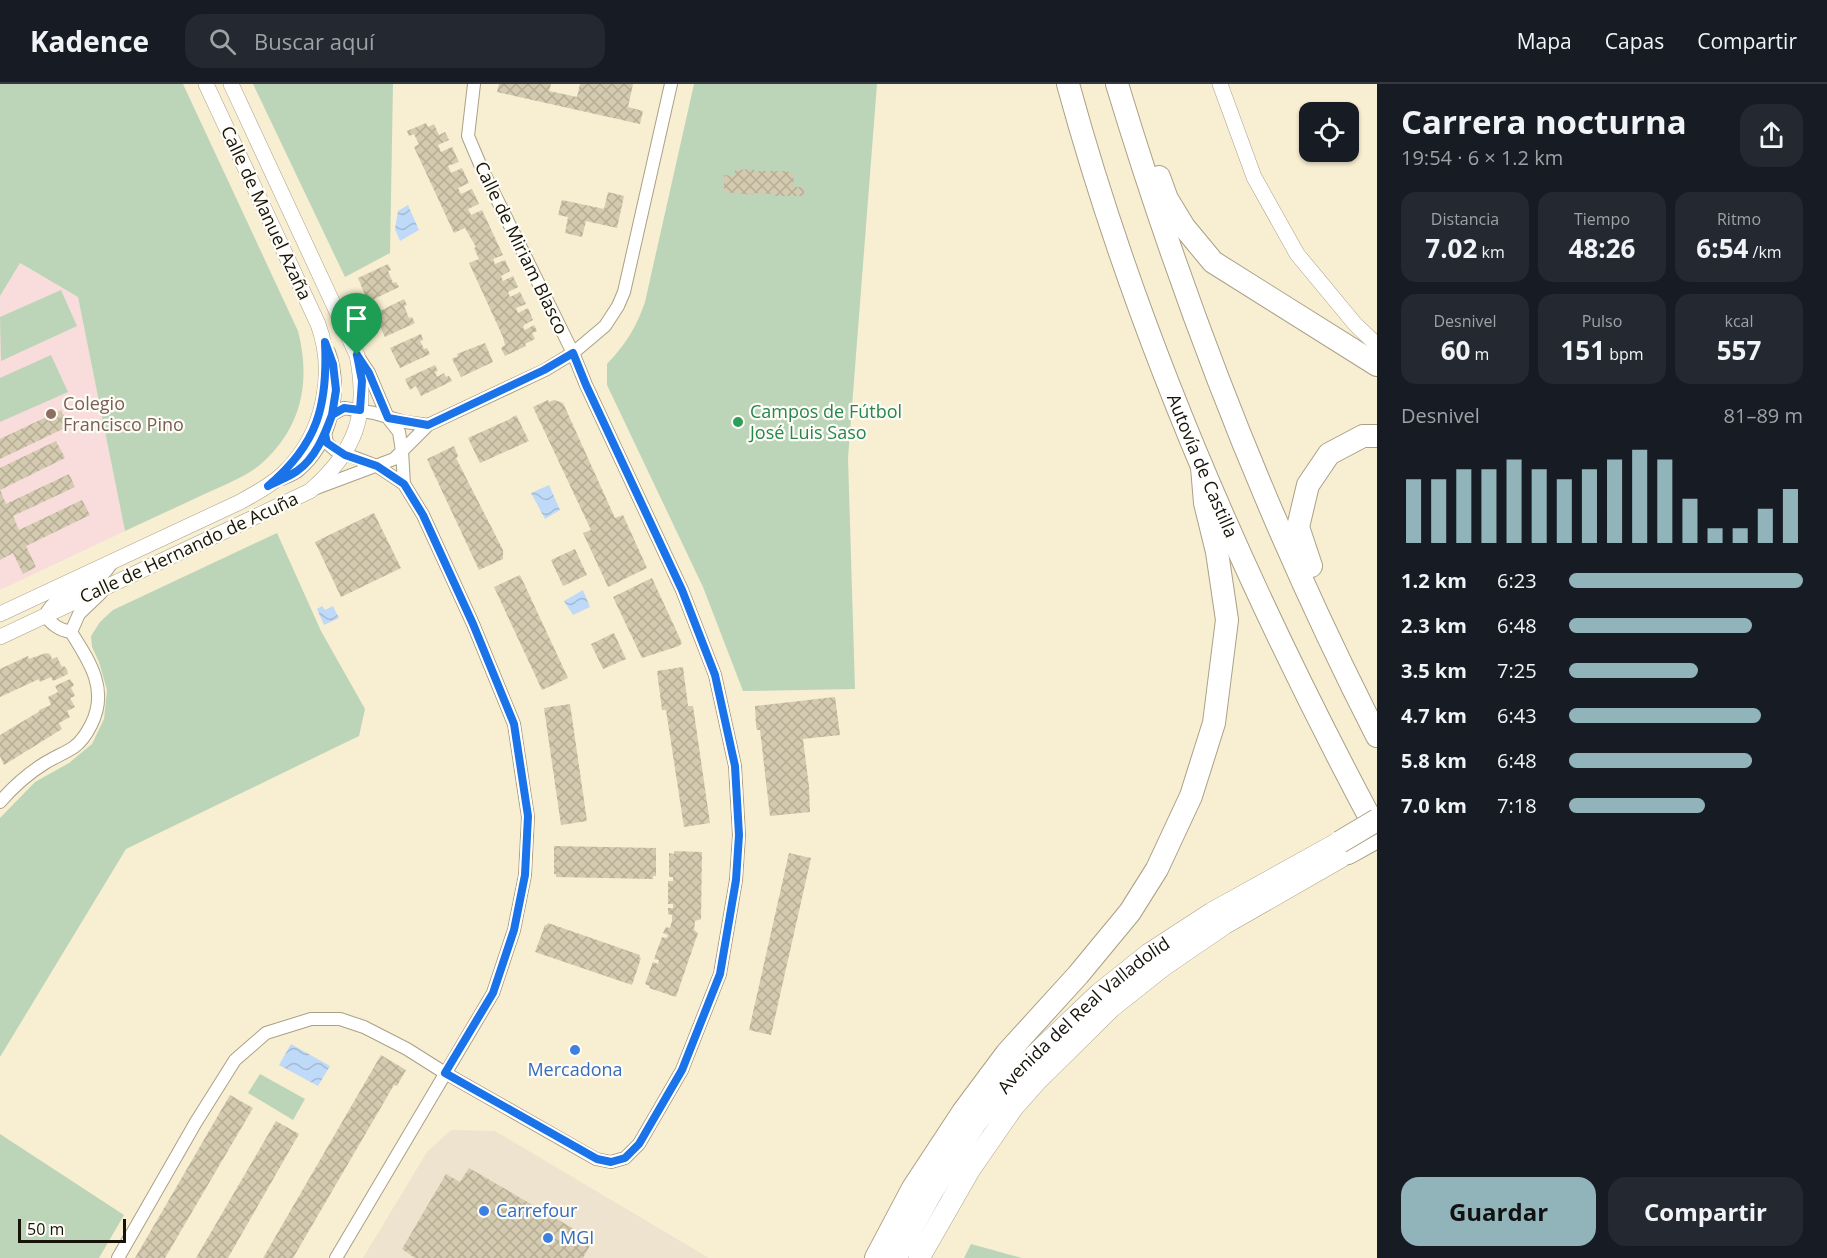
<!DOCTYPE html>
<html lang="es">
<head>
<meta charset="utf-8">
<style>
  :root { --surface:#171b24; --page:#242831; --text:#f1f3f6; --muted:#9ea1a6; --line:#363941; --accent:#91b3ba }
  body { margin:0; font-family:"Open Sans",sans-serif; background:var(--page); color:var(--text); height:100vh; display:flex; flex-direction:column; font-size:22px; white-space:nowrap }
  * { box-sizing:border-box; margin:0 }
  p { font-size:20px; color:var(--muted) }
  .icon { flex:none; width:33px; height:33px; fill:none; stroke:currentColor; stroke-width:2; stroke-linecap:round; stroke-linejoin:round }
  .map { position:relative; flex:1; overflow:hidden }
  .side { display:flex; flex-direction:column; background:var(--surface); width:450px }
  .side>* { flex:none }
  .tools { position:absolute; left:1299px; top:18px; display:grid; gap:12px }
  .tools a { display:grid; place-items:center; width:60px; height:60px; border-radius:12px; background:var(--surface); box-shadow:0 2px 4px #0004; font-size:30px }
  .scale { position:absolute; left:18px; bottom:15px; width:108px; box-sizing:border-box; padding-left:6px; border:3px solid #161309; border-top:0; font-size:16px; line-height:21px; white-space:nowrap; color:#161309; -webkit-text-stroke:4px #fefcf6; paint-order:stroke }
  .pin { position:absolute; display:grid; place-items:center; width:51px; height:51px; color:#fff; margin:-62px -26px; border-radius:50% 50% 50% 0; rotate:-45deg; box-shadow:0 0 6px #0007 }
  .pin .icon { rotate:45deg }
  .round { display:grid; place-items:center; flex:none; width:63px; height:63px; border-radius:18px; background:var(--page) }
  .headline { display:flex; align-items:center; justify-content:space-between; height:102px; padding:0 24px }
  h1 { font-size:33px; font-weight:700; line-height:45px }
  .stats { display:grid; grid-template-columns:repeat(3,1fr); gap:9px; height:102px; padding:6px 24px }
  .stats div { display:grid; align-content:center; border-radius:15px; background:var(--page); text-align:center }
  .stats b { font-size:26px; font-weight:700 }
  .stats small { font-size:16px; font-weight:400 }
  .stats p { font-size:16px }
  .chart { height:168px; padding:12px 24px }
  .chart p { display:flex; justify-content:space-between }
  .chart svg { width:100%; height:108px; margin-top:6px; stroke:var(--accent); stroke-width:6 }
  .button { display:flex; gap:12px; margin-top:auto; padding:12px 24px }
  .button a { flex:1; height:69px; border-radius:18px; background:var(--accent); color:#111; font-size:24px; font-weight:700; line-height:69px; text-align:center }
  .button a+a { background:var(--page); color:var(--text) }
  ul { padding:0 24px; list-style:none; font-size:20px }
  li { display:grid; grid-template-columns:96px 72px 1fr; align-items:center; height:45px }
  li i { height:15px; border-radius:8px; background:var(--accent) }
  header { display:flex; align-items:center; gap:36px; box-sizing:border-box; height:84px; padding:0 30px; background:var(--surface); border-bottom:2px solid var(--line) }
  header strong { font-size:28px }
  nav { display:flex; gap:33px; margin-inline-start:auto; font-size:21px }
  .search { width:420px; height:54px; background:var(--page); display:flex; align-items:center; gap:15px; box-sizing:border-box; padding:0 21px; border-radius:18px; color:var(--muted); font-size:22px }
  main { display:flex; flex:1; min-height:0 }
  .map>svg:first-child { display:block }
  .commercial { fill:#eee3cf }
  .education { fill:#f8dddc }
  .park { fill:#bcd5b8 }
  .water { fill:url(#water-waves) }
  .building { fill:url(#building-cross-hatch) }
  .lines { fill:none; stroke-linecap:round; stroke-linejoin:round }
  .minor-casing { stroke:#aaa086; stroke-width:14 }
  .tertiary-casing { stroke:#aaa086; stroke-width:16 }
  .trunk-casing { stroke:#aaa086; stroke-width:22 }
  .motorway-casing { stroke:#aaa086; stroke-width:24 }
  .minor { stroke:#fff; stroke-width:12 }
  .tertiary { stroke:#fff; stroke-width:15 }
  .trunk { stroke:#fff; stroke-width:21 }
  .motorway { stroke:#fff; stroke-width:22 }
  .motorway-bridge-casing { stroke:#aaa086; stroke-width:24; stroke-linecap:butt }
  .motorway-bridge { stroke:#fff; stroke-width:22 }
  .route-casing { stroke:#fff; stroke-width:12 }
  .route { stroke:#1a73e8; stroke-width:8 }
  .education-dot { fill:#8d6e63; stroke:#fefcf6; stroke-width:2 }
  .leisure-dot { fill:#2e9e5b; stroke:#fefcf6; stroke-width:2 }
  .shop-dot { fill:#3f7fe0; stroke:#fefcf6; stroke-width:2 }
  .labels { text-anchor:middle; stroke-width:4.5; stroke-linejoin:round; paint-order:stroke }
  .street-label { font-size:18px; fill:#161309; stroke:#fefcf6 }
  .education-label { font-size:18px; fill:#785e54; stroke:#fefcf6; text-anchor:start }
  .leisure-label { font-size:18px; fill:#27864d; stroke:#fefcf6; text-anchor:start }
  .shop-label { font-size:18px; fill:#366cbe; stroke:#fefcf6; text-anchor:start }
</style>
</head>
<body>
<header>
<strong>Kadence</strong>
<div class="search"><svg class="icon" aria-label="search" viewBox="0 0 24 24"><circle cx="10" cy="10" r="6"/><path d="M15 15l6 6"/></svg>Buscar aquí</div>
<nav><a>Mapa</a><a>Capas</a><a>Compartir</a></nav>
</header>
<main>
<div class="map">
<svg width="1377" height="1174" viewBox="0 0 1377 1174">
  <defs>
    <pattern id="water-waves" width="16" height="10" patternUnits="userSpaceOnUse" patternTransform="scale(1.5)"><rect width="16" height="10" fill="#bedaf8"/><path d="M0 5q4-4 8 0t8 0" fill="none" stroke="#a3bad3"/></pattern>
    <pattern id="building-cross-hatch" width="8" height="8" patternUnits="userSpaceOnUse" patternTransform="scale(1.5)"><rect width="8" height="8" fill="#d4caaf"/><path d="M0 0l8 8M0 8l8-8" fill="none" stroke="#b5ad95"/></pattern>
  </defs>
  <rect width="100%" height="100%" fill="#f8eed2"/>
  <!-- commercial -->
  <path class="commercial" d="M451,1046L495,1047L709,1174H363L427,1068Z"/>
  <!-- education -->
  <path class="education" d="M19,179L78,213L125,447L0,506V212Z"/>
  <!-- park -->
  <path class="park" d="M0,0H183L298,247C311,297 302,344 261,380C247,392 226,400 209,408C181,421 153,434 125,447L78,213L20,179L0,212Z
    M253,0H393L390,169L345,193Z
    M694,0H877L848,374L855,605L743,607L703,503L607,301V280C626,260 636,244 645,218Z
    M61,206L77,242L1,277L0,233Z
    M51,271L68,308L0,338V294Z
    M277,449L321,547L365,625L359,652L126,765L0,973V734L35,698L69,679L92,660L104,635L107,606L99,578L92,563L91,552L100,538L113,526Z
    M260,990L305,1015L293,1036L248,1009Z
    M0,1050L124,1131L99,1174H0Z
    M971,1160L1022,1174H964Z"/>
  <!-- water -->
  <path class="water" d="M408,121L419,146L400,157L395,145L398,127Z
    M549,401L560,426L545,435L531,409Z
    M583,506L590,523L573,531L564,517Z
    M322,522L325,526L333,522L339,534L324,541L317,525Z
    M291,960L330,982L318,1002L279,981Z"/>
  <!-- building -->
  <path class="building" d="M499,0H551L549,7L577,13L580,0H633L628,23L643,27L640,40L497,8Z
    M426,39L428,43L434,40L439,51L445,48L449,56L438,61L441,68L452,63L459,78L448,82L451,89L462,84L469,99L458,104L461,110L472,105L479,120L468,125L471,131L482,126L503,171L493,175L495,180L505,176L510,187L501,192L503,197L513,192L518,203L508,208L510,213L520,208L526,220L516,224L518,229L528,224L533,236L524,241L523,244L525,246L534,241L537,247L532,249L535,255L525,260L526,262L505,272L501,264L505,261L503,253L469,179L479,175L474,164L476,163L465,144L454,149L414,63L419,60L414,50L409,52L407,47Z
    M754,85V87H784L794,89L793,103H804V112H774V110L753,109V111L724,108V91L735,92V86Z
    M608,108L624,112L617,144L586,137L582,153L565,149L568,133L558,131L562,116L604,125Z
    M388,180L391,186L388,187L393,199L396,198L399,203L368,218L358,194Z
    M404,215L407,221L404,222L409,234L412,233L415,239L385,253L374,230Z
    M421,250L423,256L420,257L424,265L427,264L430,270L400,284L390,264Z
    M485,259L493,278L461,293L452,275L458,272L457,270Z
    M435,281L438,287L435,288L437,293L444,289L446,293L449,292L452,297L421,312L416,302L410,306L405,295Z
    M548,316L549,318L554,316L563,319L615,434L623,431L647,484L608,503L583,449L591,446L533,323Z
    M61,326L69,342L0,375V355Z
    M516,331L529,357L480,379L468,354L508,336Z
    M56,357L65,374L0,406V384Z
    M454,362L458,372L456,374L503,466V475L479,486L427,375Z
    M69,390L75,403L13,432L19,446L82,416L90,431L26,462L36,483L23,490L13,469L0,476V406L6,420Z
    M374,429L401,484L341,513L315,458Z
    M575,465L587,491L563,502L551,476Z
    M520,491L568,594L542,606L494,503Z
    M652,494L682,559L679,562L642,574L613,513Z
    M614,549L626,575L603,585L591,560Z
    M46,569L50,570L52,575L57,573L62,583L64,582L67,585L68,590L53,597L51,593L40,598L39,595L0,613V585L28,572L29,575Z
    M683,583L688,622H693L710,739L684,743L666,626H662L657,587Z
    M70,595L74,601L71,604L75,612L70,614L75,623L67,627L70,633L59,639L62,645L4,681L0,672V651L40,627L39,626L51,621L48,613L58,608L55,602Z
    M835,613L840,651L803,655L809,703L810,728L770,732L760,646H757L756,642L755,622Z
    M570,620L587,737L561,741L544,624Z
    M554,762L656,764V792H653V795L556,793V790H554Z
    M674,767L702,768L701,835L695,837L694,846L698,849L676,913L649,904L650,902L645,900L653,878L658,880L659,876L654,875L662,853L667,854L668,851L663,849L666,843L670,844L672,837V831L668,830V824H673V820H668V797H673V793H669V769L674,770Z
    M789,769L811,774L771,951L749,946Z
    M548,839L640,871L639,873L641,874L632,901L535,868L545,841H547Z
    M381,971L406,986L397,1002L394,1001L293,1174H263Z
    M230,1011L253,1024L165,1174H135Z
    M276,1037L299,1050L228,1174H196Z
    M469,1084L593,1156L583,1174H415L402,1165L446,1090L460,1098Z"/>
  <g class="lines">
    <defs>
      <path id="minor" d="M359,274L369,289L388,334L399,348L402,367L404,400
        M331,331L344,324L374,329L405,338L428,341
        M325,349L327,359L335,366L377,382L404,400L423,431L473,540L514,640L528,733L525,791L514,846L493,909L336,1174
        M282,395C288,392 295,390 299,386C331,359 343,306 329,268
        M314,405L394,375L428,341L545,286L573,269L605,242L618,222L624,208L671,0
        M71,548C59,546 53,541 45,532C54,510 83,504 101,492C106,488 110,482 113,477
        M71,548L79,530L101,509
        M0,718C13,703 29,689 45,679C55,673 65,669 74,663C81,658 87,649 91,641C109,606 90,578 71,548
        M118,1174L196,1038L235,976L266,949L311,935H340L364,943L407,965L445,989L596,1075L611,1078L625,1074L639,1060L682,986L720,890L736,796L739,751L735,682L715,591L682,506L586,301L573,269L482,85L468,52L474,0"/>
      <path id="tertiary" d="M1220,0L1254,93L1297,170L1355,240L1377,261
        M0,530L240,418C256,409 273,400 286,387C324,349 336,289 318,240L206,0
        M0,553L310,407C356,367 369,331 357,271L231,0"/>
      <g id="trunk">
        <path id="s1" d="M896,1174L931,1110L976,1039L1018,987L1099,910L1149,870L1212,829L1340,758"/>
        <path d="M919,1174L970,1085L1013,1023L1036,997L1111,923L1164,881L1224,840L1341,773"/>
      </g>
      <g id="motorway">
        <path id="s2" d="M1068,0C1139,260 1250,510 1377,747"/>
        <path d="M1117,0C1185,224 1270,443 1377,652"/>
        <path d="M1159,93L1167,115L1184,143L1213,178L1377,281"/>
        <path d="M1311,482L1298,443L1308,401L1329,370L1363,352H1377"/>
        <path d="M1348,769L1377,753"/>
        <path d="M876,1174L913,1104L963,1028L1007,969L1078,891L1130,828L1157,785L1191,712L1214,639L1227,536L1217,468L1205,419L1202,383"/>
      </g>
    </defs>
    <!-- minor casing -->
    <use href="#minor" class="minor-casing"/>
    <!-- tertiary casing -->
    <use href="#tertiary" class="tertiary-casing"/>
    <!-- trunk casing -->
    <use href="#trunk" class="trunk-casing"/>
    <!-- motorway casing -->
    <use href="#motorway" class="motorway-casing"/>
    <!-- minor -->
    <use href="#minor" class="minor"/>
    <!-- tertiary -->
    <use href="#tertiary" class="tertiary"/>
    <!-- trunk -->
    <use href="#trunk" class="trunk"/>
    <!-- motorway -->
    <use href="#motorway" class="motorway"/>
    <defs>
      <path id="motorway-bridge" d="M1340,758L1377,736"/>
    </defs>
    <!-- motorway-bridge casing -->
    <use href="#motorway-bridge" class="motorway-bridge-casing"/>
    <!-- motorway-bridge -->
    <use href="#motorway-bridge" class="motorway-bridge"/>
  </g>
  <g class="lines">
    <defs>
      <path id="route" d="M357,271L362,297L360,326L344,324L332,331C325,350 315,375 297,387C289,393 277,397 268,402C318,360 328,321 325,258L333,280L336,306L332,331L325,350L327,359L345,371L377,382L404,400L423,431L473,540L514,640L528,732L525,791L514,846L493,909L445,989L597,1075L611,1078L625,1074L639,1060L682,986L720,890L736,796L739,751L735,682L715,591L682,506L586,301L573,269L544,286L428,341L388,334L369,289L357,271"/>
    </defs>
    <!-- route casing -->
    <use href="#route" class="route-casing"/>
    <!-- route -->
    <use href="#route" class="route"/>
  </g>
  <!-- markers -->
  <circle class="education-dot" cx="51" cy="330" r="6"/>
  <circle class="leisure-dot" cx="738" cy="338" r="6"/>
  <g class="shop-dot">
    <circle cx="575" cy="966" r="6"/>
    <circle cx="484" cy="1127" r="6"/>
    <circle cx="548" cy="1154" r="6"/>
  </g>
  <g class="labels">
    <!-- street labels -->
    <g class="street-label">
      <text transform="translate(266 129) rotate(65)" y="6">Calle de Manuel Azaña</text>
      <text transform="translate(521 164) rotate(64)" y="6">Calle de Miriam Blasco</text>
      <text dy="6" stroke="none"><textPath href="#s2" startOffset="405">Autovía de Castilla</textPath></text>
      <text transform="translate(189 464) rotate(-25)" y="6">Calle de Hernando de Acuña</text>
      <text dy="6" stroke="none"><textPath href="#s1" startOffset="310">Avenida del Real Valladolid</textPath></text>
    </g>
    <!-- education labels -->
    <g class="education-label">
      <text x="63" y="326">Colegio<tspan x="63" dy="21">Francisco Pino</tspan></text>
    </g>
    <!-- leisure labels -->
    <g class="leisure-label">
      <text x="750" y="334">Campos de Fútbol<tspan x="750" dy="21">José Luis Saso</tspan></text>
    </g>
    <!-- shop labels -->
    <g class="shop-label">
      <text x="575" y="992" text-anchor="middle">Mercadona</text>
      <text x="496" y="1133">Carrefour</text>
      <text x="560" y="1160">MGI</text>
    </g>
  </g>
</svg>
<div class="tools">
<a><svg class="icon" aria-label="locate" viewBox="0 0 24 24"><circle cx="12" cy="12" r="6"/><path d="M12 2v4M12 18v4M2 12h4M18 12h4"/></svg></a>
</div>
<div class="scale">50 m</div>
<div class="pin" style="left:357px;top:271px;background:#1e9e55"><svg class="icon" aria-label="arrive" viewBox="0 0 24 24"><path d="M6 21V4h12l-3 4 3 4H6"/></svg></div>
</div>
<section class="side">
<div class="headline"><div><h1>Carrera nocturna</h1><p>19:54 · 6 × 1.2 km</p></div><a class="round"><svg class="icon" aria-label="share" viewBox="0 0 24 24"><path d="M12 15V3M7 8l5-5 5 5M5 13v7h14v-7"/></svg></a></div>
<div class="stats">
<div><p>Distancia</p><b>7.02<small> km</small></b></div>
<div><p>Tiempo</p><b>48:26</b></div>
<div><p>Ritmo</p><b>6:54<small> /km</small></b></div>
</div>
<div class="stats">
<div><p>Desnivel</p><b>60<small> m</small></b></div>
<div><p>Pulso</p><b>151<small> bpm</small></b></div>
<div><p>kcal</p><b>557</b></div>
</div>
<div class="chart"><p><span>Desnivel</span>81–89 m</p>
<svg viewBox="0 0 160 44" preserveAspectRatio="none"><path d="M5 44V18M15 44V18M25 44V14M35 44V14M45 44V10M55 44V14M65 44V18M75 44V14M85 44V10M95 44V6M105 44V10M115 44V26M125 44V38M135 44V38M145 44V30M155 44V22"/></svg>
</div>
<ul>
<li><b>1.2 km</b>6:23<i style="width:100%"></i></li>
<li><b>2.3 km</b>6:48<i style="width:78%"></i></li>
<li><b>3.5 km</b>7:25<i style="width:55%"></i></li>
<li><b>4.7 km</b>6:43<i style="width:82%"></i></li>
<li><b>5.8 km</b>6:48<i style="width:78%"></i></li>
<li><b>7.0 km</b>7:18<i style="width:58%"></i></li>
</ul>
<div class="button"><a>Guardar</a><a>Compartir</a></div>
</section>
</main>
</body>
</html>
